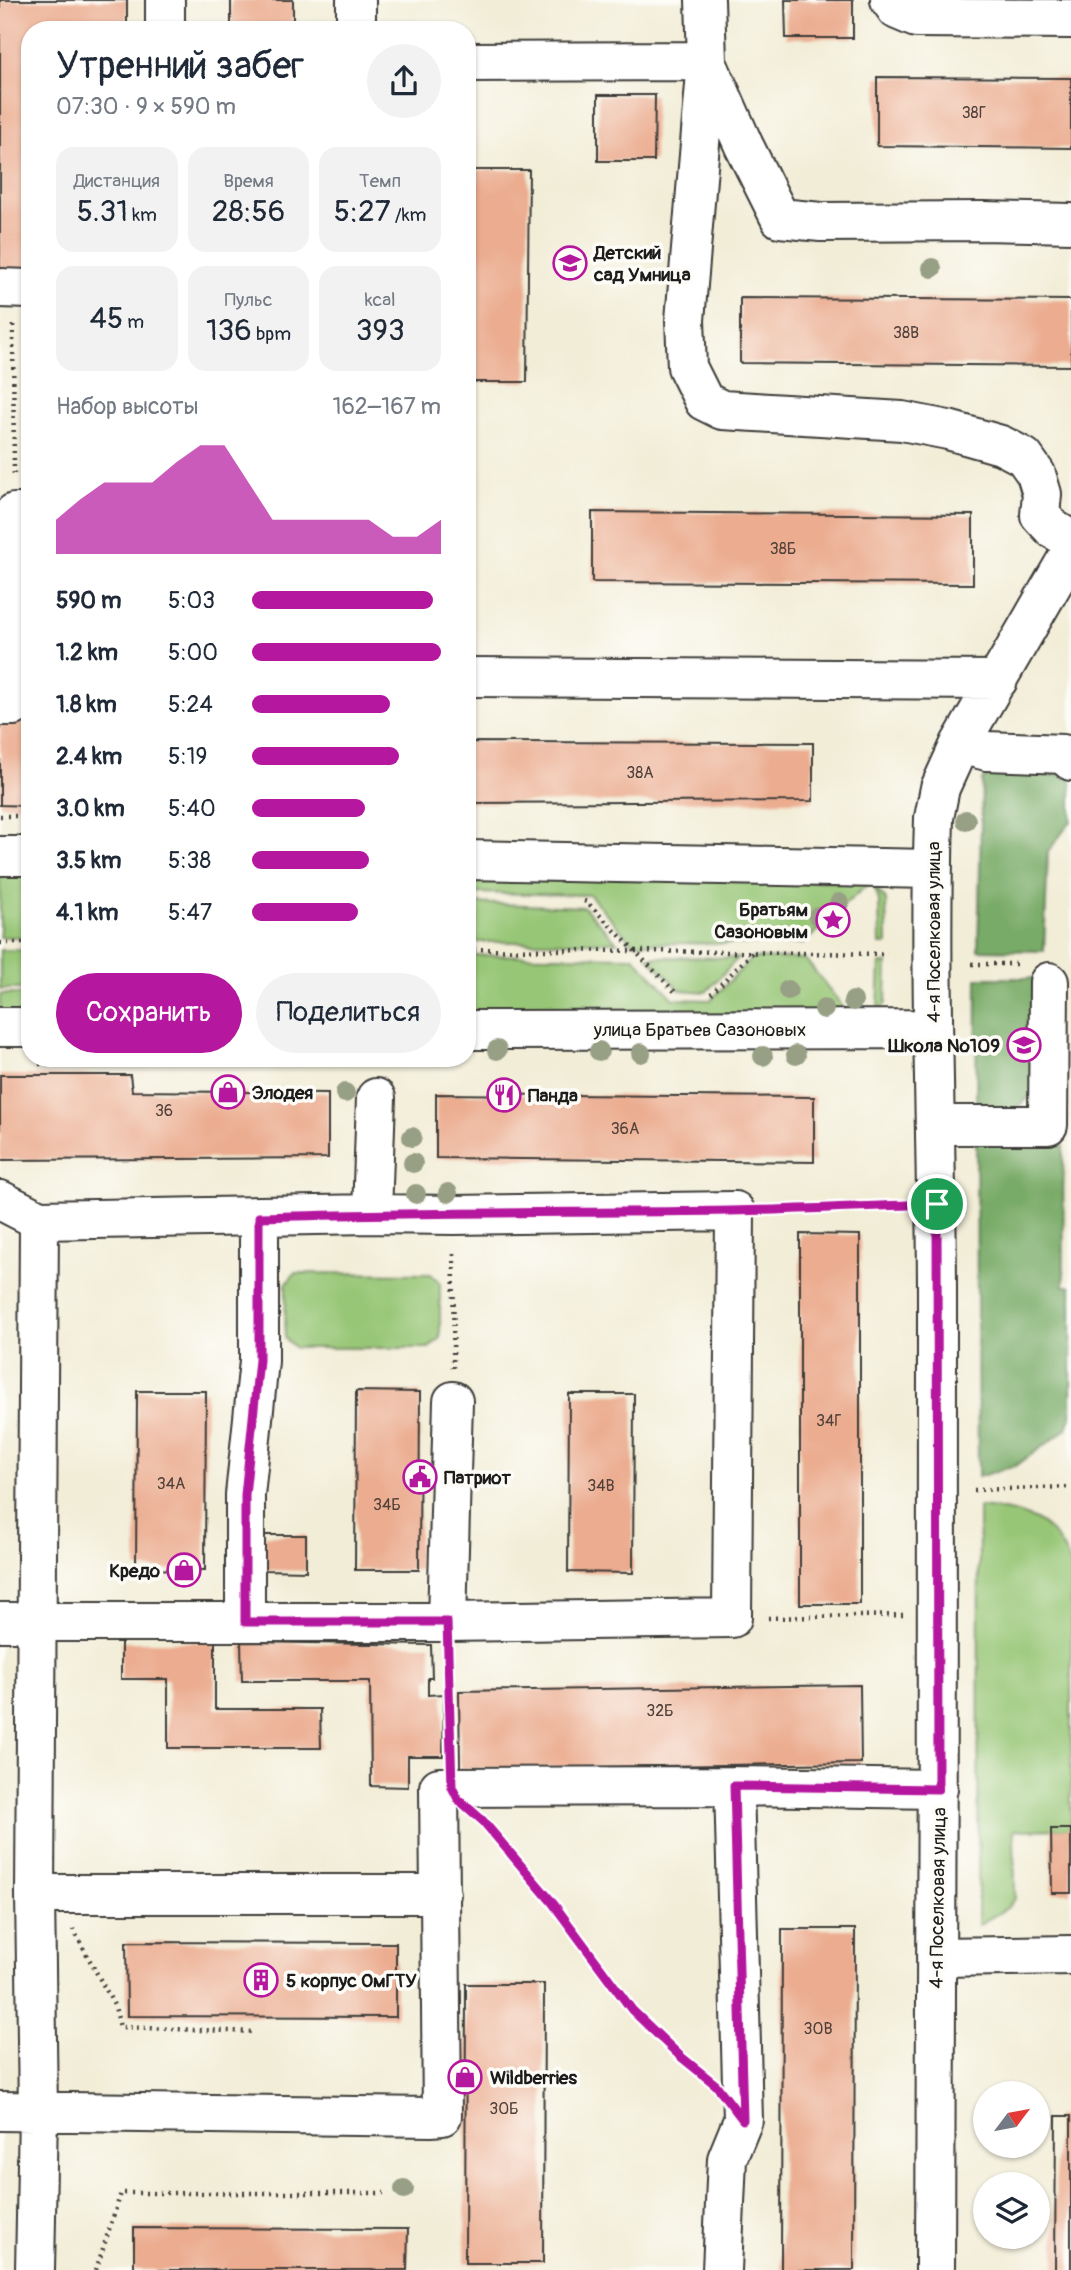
<!DOCTYPE html>
<html lang="ru">
<head>
<meta charset="utf-8">
<style>
  :root { --surface:#fff; --page:#f2f2f3; --text:#1f2937; --muted:#747a83; --accent:#b5179e }
  body { margin:0; font-family:Pangolin,sans-serif; background:var(--page); color:var(--text); height:100vh; display:flex; flex-direction:column; font-size:26px; white-space:nowrap }
  * { box-sizing:border-box; margin:0 }
  p { font-size:23px; color:var(--muted) }
  .icon { flex:none; width:38px; height:38px; fill:none; stroke:currentColor; stroke-width:2; stroke-linecap:round; stroke-linejoin:round }
  .map { position:relative; flex:1; overflow:hidden }
  .panel { position:absolute; left:21px; top:21px; width:455px; height:1046px; display:flex; flex-direction:column; background:var(--surface); border-radius:28px; box-shadow:0 2px 5px #0004 }
  .panel>* { flex:none }
  .needle { width:46px; rotate:58deg }
  .buttons { position:absolute; left:973px; top:2081px; display:grid; gap:14px }
  .buttons a { display:grid; place-items:center; width:77px; height:77px; border-radius:50%; background:var(--surface); box-shadow:0 2px 5px #0004; font-size:35px }
  .pin { position:absolute; display:grid; place-items:center; width:60px; height:60px; color:#fff; margin:-30px; border:4px solid #fff; border-radius:50%; box-shadow:0 2px 7px #0007 }
  .round { display:grid; place-items:center; flex:none; width:74px; height:74px; border-radius:37px; background:var(--page) }
  .headline { display:flex; align-items:center; justify-content:space-between; height:119px; padding:0 35px }
  h1 { font-size:38px; font-weight:600; line-height:52px }
  .metrics { display:grid; grid-template-columns:repeat(3,1fr); gap:10px; height:119px; padding:7px 35px }
  .metrics div { display:grid; align-content:center; border-radius:18px; background:var(--page); text-align:center }
  .metrics b { font-size:30px; font-weight:600 }
  .metrics small { font-size:19px; font-weight:400 }
  .metrics p { font-size:19px }
  .chart { height:196px; padding:14px 35px }
  .chart p { display:flex; justify-content:space-between }
  .chart svg { width:100%; height:126px; margin-top:7px; fill:var(--accent); opacity:.7 }
  .action { display:flex; gap:14px; margin-top:auto; padding:14px 35px }
  .action a { flex:1; height:80px; border-radius:42px; background:var(--accent); color:#fff; font-size:28px; font-weight:600; line-height:80px; text-align:center }
  .action a+a { background:var(--page); color:var(--text) }
  ul { padding:0 35px; list-style:none; font-size:23px }
  li { display:grid; grid-template-columns:112px 84px 1fr; align-items:center; height:52px }
  li i { height:18px; border-radius:9px; background:var(--accent) }
  .map>svg:first-child { display:block }
  .green { fill:#97c676; stroke:#5a7149; stroke-width:2 }
  .forest { fill:#79ab67; stroke:#4a6442; stroke-width:2 }
  .building { fill:#ebac8f }
  .lines { fill:none; stroke-linecap:round; stroke-linejoin:round }
  .minor-casing { stroke:#3c3b38; stroke-width:42 }
  .path { stroke:#3c3b38; stroke-width:4.5; stroke-dasharray:2 5; stroke-linecap:butt }
  .minor { stroke:#fff; stroke-width:38 }
  .tree { fill:#979f84 }
  .route-casing { stroke:#fff; stroke-width:14 }
  .route { stroke:#b5179e; stroke-width:9 }
  .labels { text-anchor:middle; stroke-width:7; stroke-linejoin:round; paint-order:stroke }
  .number-label { font-size:16px; fill:#504039 }
  .poi-label { font-size:19px; font-weight:bold; fill:#1c1c1c; stroke:#fdfcf7; text-anchor:start }
  .street-label { font-size:19px; fill:#1c1c1c; stroke:#fdfcf7 }
</style>
</head>
<body>
<div class="map">
<svg width="1071" height="2270" viewBox="0 0 1071 2270">
  <rect width="100%" height="100%" fill="#fdfcf7"/>
  <filter id="ink" filterUnits="userSpaceOnUse"><feTurbulence type="fractalNoise" baseFrequency=".0143" numOctaves="2"/><feDisplacementMap in="SourceGraphic" scale="14" xChannelSelector="R" yChannelSelector="G"/><feConvolveMatrix kernelMatrix="1 2 1 2 8 2 1 2 1" color-interpolation-filters="sRGB"/></filter>
  <filter id="wash" filterUnits="userSpaceOnUse"><feTurbulence type="fractalNoise" baseFrequency=".00686" numOctaves="4" result="noise"/><feDisplacementMap in="SourceGraphic" scale="28" xChannelSelector="R" yChannelSelector="G"/><feGaussianBlur stdDeviation="1.57" result="paint"/><feColorMatrix in="noise" values="0 0 0 0 0 0 0 0 0 0 0 0 0 0 0 0 0 1.4 0 .05"/><feComposite in="paint" operator="in"/></filter>
  <g filter="url(#wash)">
    <rect width="100%" height="100%" fill="#f2edd7"/>
    <!-- green -->
    <path class="green" d="M0,873H30V937H0Z
      M467,874L871,882L823,923L824,925L803,944L632,943L590,895L467,893Z
      M874,886L886,900L887,944H880L879,901Z
      M467,903L584,907L617,942H467Z
      M0,950H30V989H0Z
      M467,955L634,957L674,999L711,1000L752,958L805,959L845,1009H878L880,963H887L886,1003L878,1014L467,1017Z
      M648,957L738,958L706,992L680,990Z
      M0,994H30V1015H0Z
      M295,1273L431,1274L440,1283V1338L429,1348H295L285,1338L286,1284Z
      M979,1507C1026,1512 1052,1517 1071,1565V1829L1014,1830L1015,1898L1007,1908L978,1925Z"/>
    <!-- forest -->
    <path class="forest" d="M1062,774L1071,780V821L1048,852L1044,951L978,950L982,780L988,775Z
      M977,978H1041L1040,1086C1018,1111 1010,1113 976,1112Z
      M1063,1133L1064,1286H1071V1416L1067,1429L1017,1465L978,1477L976,1134Z"/>
    <g id="blocks">
      <!-- building -->
      <path class="building" d="M0,0H127V30H30V276H0Z
        M231,0H293V30H231Z
        M785,0H853V38H786Z
        M877,77L1071,78V148L877,146Z
        M598,95H655L654,161H598Z
        M467,170H529L527,382H467Z
        M740,298L1071,300V366L740,363Z
        M592,512L973,515V584L592,582Z
        M0,723H30V806L0,805Z
        M467,742L813,743V801L467,803Z
        M0,1075H130L132,1091L328,1093V1158L0,1160Z
        M436,1094L814,1097V1162L436,1158Z
        M800,1234L860,1235V1604H800Z
        M137,1391H206L205,1570L136,1569Z
        M356,1391L420,1392L419,1570H355Z
        M569,1394H634L633,1573L568,1572Z
        M265,1535H306V1571L265,1570Z
        M121,1642H215V1709H320L321,1748H168V1679H121Z
        M241,1642L431,1645L432,1678H428V1695L444,1694L443,1756H408V1787L371,1786L370,1681H242Z
        M860,1685L861,1763L460,1769L459,1691Z
        M1051,1829H1071V1893H1052Z
        M782,1929H855L854,2270H781Z
        M126,1942L396,1943V2017L127,2016Z
        M466,1984H544L543,2263H465Z
        M1056,2116H1071V2270H1055Z
        M134,2228L408,2229L407,2270H134Z"/>
    </g>
  </g>
  <g filter="url(#ink)">
    <use href="#blocks" fill-opacity="0" stroke="#3c3b38" stroke-width="2"/>
    <g class="lines">
      <defs>
        <path id="minor" d="M705,0L707,61L685,320L687,367L704,401L722,410L902,421L948,430L1001,445L1024,457L1036,474L1042,494L1040,515L1053,529L1071,540
          M890,0L897,10L916,18L1071,19
          M165,30V0
          M356,30V0
          M467,62L707,61
          M709,67L744,146L780,218L821,222L983,221L1071,223
          M0,288L30,289
          M467,677L998,680
          M0,706H14V513H30
          M960,744L987,751L1063,754L1071,761
          M0,856H30
          M467,860L932,869
          M0,1027H30
          M467,1030L933,1029
          M935,1125H1048L1049,982
          M0,1200L39,1220L372,1214L454,1215L735,1211L732,1618L447,1622H0
          M372,1214L376,1098
          M245,1622V1495L259,1361V1217
          M447,1622L453,1401
          M35,1894H441
          M936,1957L1071,1955
          M0,2111L431,2117L442,2116L439,1787L734,1786L938,1789
          M35,2270L38,2112L35,1894L39,1220
          M722,2270L727,2159L743,2120L734,1786
          M935,2270C936,1947 938,1623 937,1300C937,1139 929,979 934,818L940,788L960,744L1071,552"/>
      </defs>
      <!-- minor casing -->
      <use href="#minor" class="minor-casing"/>
      <!-- path -->
      <path class="path" d="M13,325L14,477
        M0,816H20
        M584,901L587,902L676,993
        M0,943H30
        M467,949L887,954
        M972,964H1018
        M711,994L754,951
        M39,1064L129,1063V1059
        M771,1210L902,1205
        M453,1368L454,1251
        M974,1490L1071,1487
        M768,1618L903,1615
        M448,1658L451,1750
        M485,1823L552,1902L632,2010L680,2056L706,2076
        M73,1929L115,2007L120,2027L254,2032
        M96,2270L121,2193H384"/>
      <!-- minor -->
      <use href="#minor" class="minor"/>
    </g>
    <!-- trees -->
    <g class="tree">
      <circle cx="932" cy="268" r="10"/>
      <circle cx="966" cy="820" r="10"/>
      <circle cx="839" cy="903" r="10"/>
      <circle cx="818" cy="916" r="10"/>
      <circle cx="788" cy="990" r="10"/>
      <circle cx="853" cy="1001" r="10"/>
      <circle cx="824" cy="1009" r="10"/>
      <circle cx="497" cy="1050" r="10"/>
      <circle cx="599" cy="1051" r="10"/>
      <circle cx="641" cy="1053" r="10"/>
      <circle cx="796" cy="1055" r="10"/>
      <circle cx="763" cy="1056" r="10"/>
      <circle cx="345" cy="1093" r="10"/>
      <circle cx="412" cy="1137" r="10"/>
      <circle cx="413" cy="1163" r="10"/>
      <circle cx="448" cy="1193" r="10"/>
      <circle cx="416" cy="1194" r="10"/>
      <circle cx="404" cy="2189" r="10"/>
    </g>
  </g>
  <g class="lines" filter="url(#ink)">
    <defs>
      <path id="route" d="M937,1204L938,1789L734,1786L743,2120L716,2085L680,2056L632,2010L552,1902L483,1821L458,1799L452,1787L447,1622H245V1495L259,1360V1217C416,1212 573,1213 730,1211C799,1210 868,1206 937,1204Z"/>
    </defs>
    <!-- route casing -->
    <use href="#route" class="route-casing"/>
    <!-- route -->
    <use href="#route" class="route"/>
  </g>
  <!-- icons -->
  <defs>
    <symbol id="school-ring" viewBox="-11 -11 22 22"><circle r="9.5" fill="#fdfcf7" stroke="#b5179e" stroke-width="1.5"/><path d="M0-5L7-2L0 1L-7-2ZM-4 1L0 2.5L4 1V4Q0 6-4 4Z" fill="#b5179e"/></symbol>
    <symbol id="sight-ring" viewBox="-11 -11 22 22"><circle r="9.5" fill="#fdfcf7" stroke="#b5179e" stroke-width="1.5"/><path d="M0-6L1.8-2.2L6-1.7L2.9 1.2L3.7 5.4L0 3.3L-3.7 5.4L-2.9 1.2L-6-1.7L-1.8-2.2Z" fill="#b5179e"/></symbol>
    <symbol id="shop-ring" viewBox="-11 -11 22 22"><circle r="9.5" fill="#fdfcf7" stroke="#b5179e" stroke-width="1.5"/><path d="M-5-2.5h2.3a2.7 3.5 0 0 1 5.4 0H5L5.5 6h-11ZM-1.5-2.5h3a1.5 2.3 0 0 0-3 0Z" fill="#b5179e"/></symbol>
    <symbol id="restaurant-ring" viewBox="-11 -11 22 22"><circle r="9.5" fill="#fdfcf7" stroke="#b5179e" stroke-width="1.5"/><path d="M-5-6h1v4h1v-4h1v4h1v-4h1v5L-1.5 .5V6h-2V.5L-5-1ZM5-6V6H3V1.5H1.5Q1.5-4 5-6Z" fill="#b5179e"/></symbol>
    <symbol id="civic-ring" viewBox="-11 -11 22 22"><circle r="9.5" fill="#fdfcf7" stroke="#b5179e" stroke-width="1.5"/><path d="M-.6-6.5H3V-4.5H.6V-3L4-1V1h2V6H-6V1h2V-1L-.6-3ZM-1.2 2.5V6h2.4V2.5Z" fill="#b5179e"/></symbol>
    <symbol id="building-ring" viewBox="-11 -11 22 22"><circle r="9.5" fill="#fdfcf7" stroke="#b5179e" stroke-width="1.5"/><path d="M-4-6H4V6H1V3H-1V6H-4ZM-2.5-4.3h1.7v1.8h-1.7ZM.8-4.3h1.7v1.8H.8ZM-2.5-1h1.7V.8h-1.7ZM.8-1h1.7V.8H.8Z" fill="#b5179e"/></symbol>
  </defs>
  <g fill-rule="evenodd">
    <use href="#school-ring" x="551" y="244" width="38" height="38"/>
    <use href="#sight-ring" x="814" y="901" width="38" height="38"/>
    <use href="#school-ring" x="1005" y="1026" width="38" height="38"/>
    <use href="#shop-ring" x="209" y="1073" width="38" height="38"/>
    <use href="#restaurant-ring" x="485" y="1076" width="38" height="38"/>
    <use href="#civic-ring" x="401" y="1458" width="38" height="38"/>
    <use href="#shop-ring" x="165" y="1551" width="38" height="38"/>
    <use href="#building-ring" x="242" y="1961" width="38" height="38"/>
    <use href="#shop-ring" x="446" y="2058" width="38" height="38"/>
  </g>
  <g class="labels">
    <!-- number labels -->
    <g class="number-label">
      <text x="974" y="118">38Г</text>
      <text x="906" y="338">38В</text>
      <text x="783" y="554">38Б</text>
      <text x="640" y="778">38А</text>
      <text x="164" y="1116">36</text>
      <text x="625" y="1134">36А</text>
      <text x="829" y="1426">34Г</text>
      <text x="171" y="1489">34А</text>
      <text x="601" y="1491">34В</text>
      <text x="387" y="1510">34Б</text>
      <text x="660" y="1716">32Б</text>
      <text x="818" y="2034">30В</text>
      <text x="504" y="2114">30Б</text>
    </g>
    <!-- poi labels -->
    <g class="poi-label">
      <text x="594" y="259">Детский<tspan x="594" dy="22">сад Умница</tspan></text>
      <text x="808" y="916" text-anchor="end">Братьям<tspan x="808" dy="22">Сазоновым</tspan></text>
      <text x="1000" y="1052" text-anchor="end">Школа №109</text>
      <text x="252" y="1099">Элодея</text>
      <text x="528" y="1102">Панда</text>
      <text x="444" y="1484">Патриот</text>
      <text x="160" y="1577" text-anchor="end">Кредо</text>
      <text x="286" y="1987">5 корпус ОмГТУ</text>
      <text x="490" y="2084">Wildberries</text>
    </g>
    <!-- street labels -->
    <g class="street-label">
      <text transform="translate(933 932) rotate(-90)" y="7">4-я Поселковая улица</text>
      <text x="700" y="1036">улица Братьев Сазоновых</text>
      <text transform="translate(937 1898) rotate(-89)" y="7">4-я Поселковая улица</text>
    </g>
  </g>
</svg>
<div class="buttons">
<a><svg class="needle" viewBox="-14 -14 28 28"><path d="M0-13l5 13h-10z" fill="#e53935"/><path d="M0 13l5-13h-10z" fill="#747a83"/></svg></a>
<a><svg class="icon" aria-label="layers" viewBox="0 0 24 24"><path d="M12 4l9 5-9 5-9-5zM3 14l9 5 9-5"/></svg></a>
</div>
<div class="pin" style="left:937px;top:1204px;background:#1e9e55"><svg class="icon" aria-label="arrive" viewBox="0 0 24 24"><path d="M6 21V4h12l-3 4 3 4H6"/></svg></div>
<section class="panel">
<div class="headline"><div><h1>Утренний забег</h1><p>07:30 · 9 × 590 m</p></div><a class="round"><svg class="icon" aria-label="share" viewBox="0 0 24 24"><path d="M12 15V3M7 8l5-5 5 5M5 13v7h14v-7"/></svg></a></div>
<div class="metrics">
<div><p>Дистанция</p><b>5.31<small> km</small></b></div>
<div><p>Время</p><b>28:56</b></div>
<div><p>Темп</p><b>5:27<small> /km</small></b></div>
</div>
<div class="metrics">
<div><b>45<small> m</small></b></div>
<div><p>Пульс</p><b>136<small> bpm</small></b></div>
<div><p>kcal</p><b>393</b></div>
</div>
<div class="chart"><p><span>Набор высоты</span>162–167 m</p>
<svg viewBox="0 0 160 44" preserveAspectRatio="none"><path d="M0 44V32L10 25L20 19L30 19L40 19L50 12L60 6L70 6L80 19L90 32L100 32L110 32L120 32L130 32L140 38L150 38L160 32V44z"/></svg>
</div>
<ul>
<li><b>590 m</b>5:03<i style="width:96%"></i></li>
<li><b>1.2 km</b>5:00<i style="width:100%"></i></li>
<li><b>1.8 km</b>5:24<i style="width:73%"></i></li>
<li><b>2.4 km</b>5:19<i style="width:78%"></i></li>
<li><b>3.0 km</b>5:40<i style="width:60%"></i></li>
<li><b>3.5 km</b>5:38<i style="width:62%"></i></li>
<li><b>4.1 km</b>5:47<i style="width:56%"></i></li>
</ul>
<div class="action"><a>Сохранить</a><a>Поделиться</a></div>
</section>
</div>
</body>
</html>
